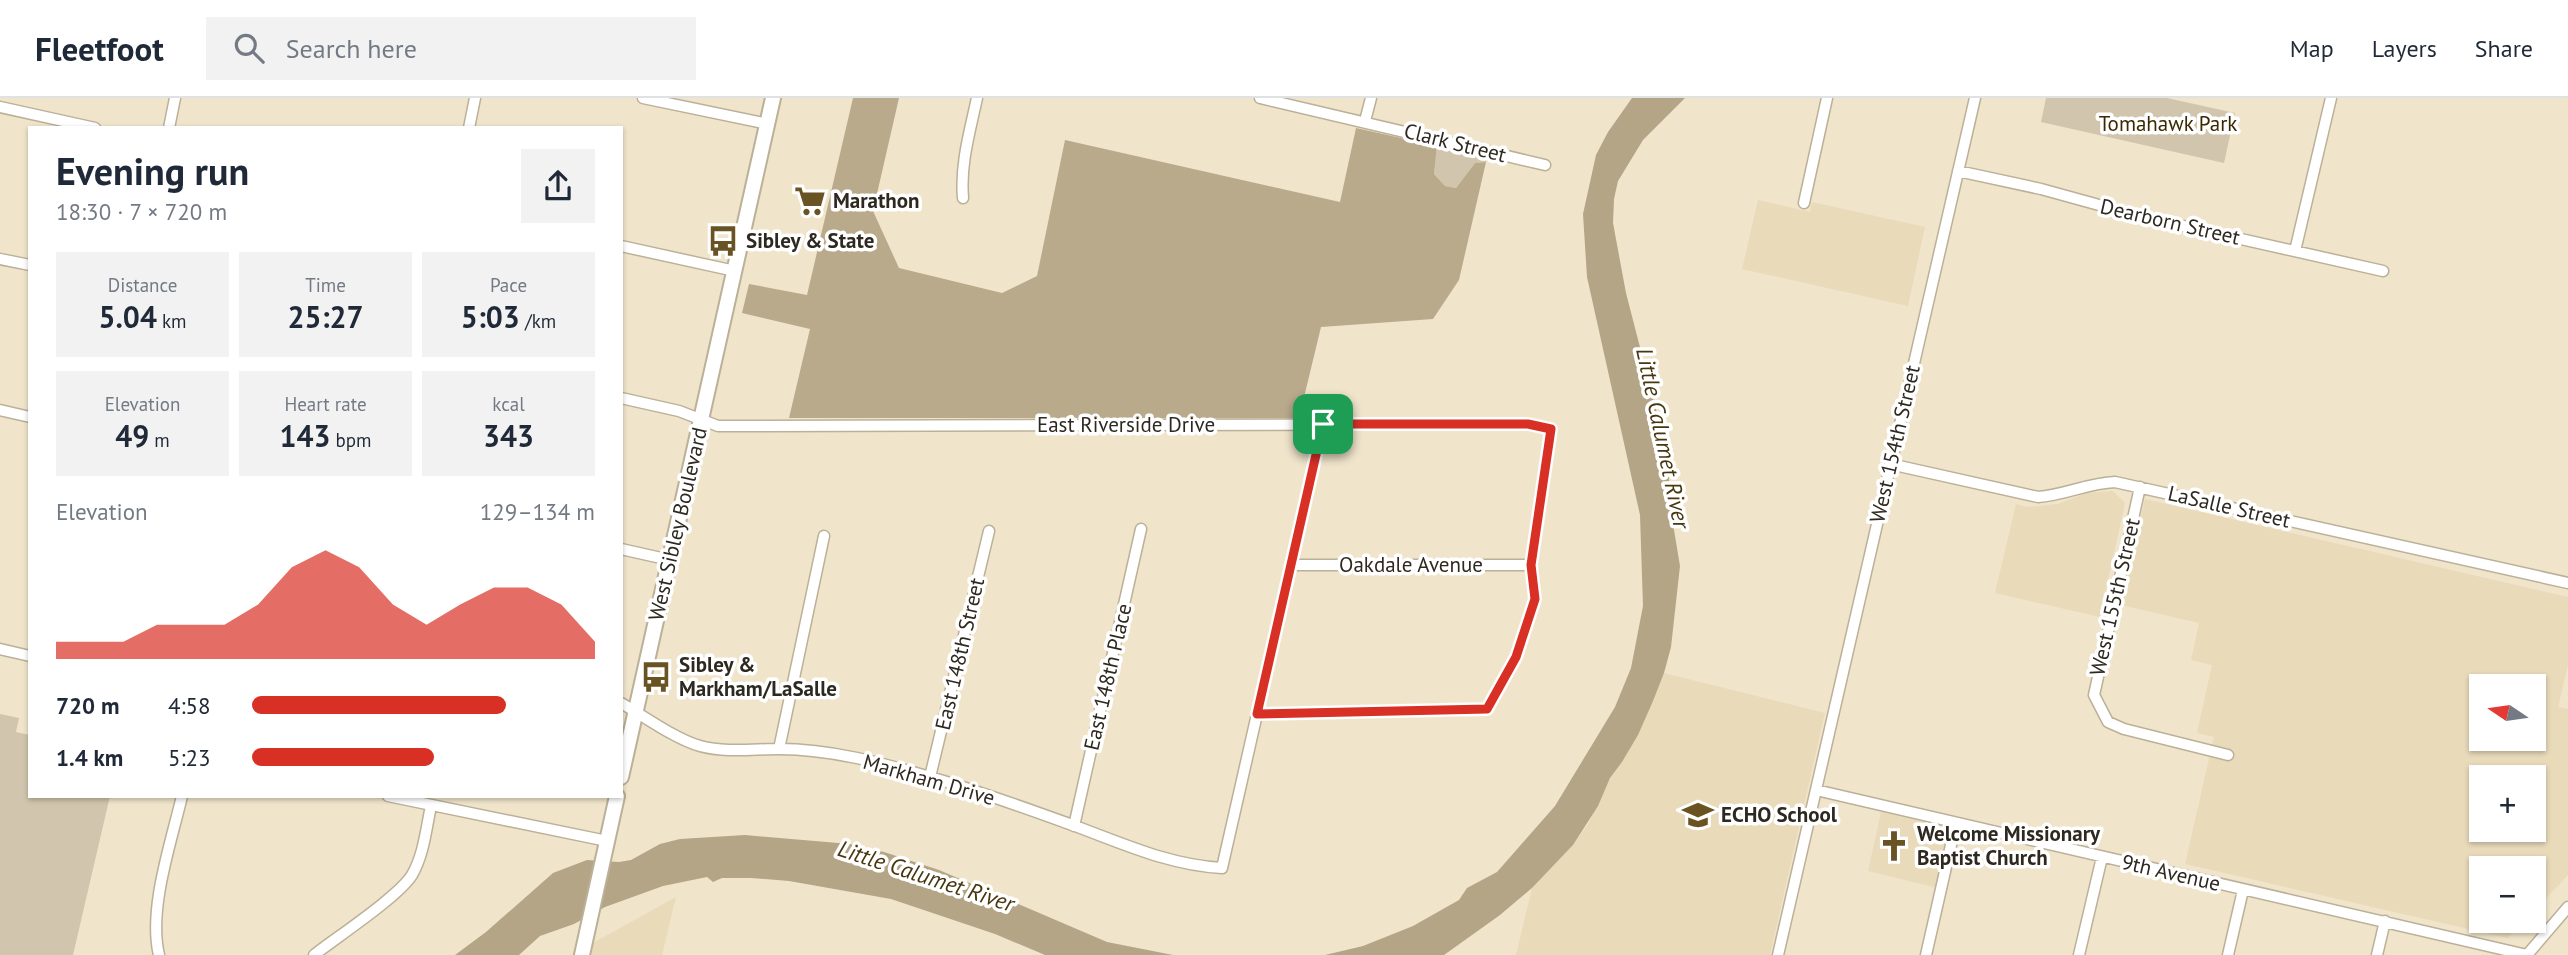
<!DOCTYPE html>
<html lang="en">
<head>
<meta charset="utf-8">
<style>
  :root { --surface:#fff; --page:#f2f2f3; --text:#1f2937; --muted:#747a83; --line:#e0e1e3; --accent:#d93025 }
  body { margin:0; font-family:"PT Sans",sans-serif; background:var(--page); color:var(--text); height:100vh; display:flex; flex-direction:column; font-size:26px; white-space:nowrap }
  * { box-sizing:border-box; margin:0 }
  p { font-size:23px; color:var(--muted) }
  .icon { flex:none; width:38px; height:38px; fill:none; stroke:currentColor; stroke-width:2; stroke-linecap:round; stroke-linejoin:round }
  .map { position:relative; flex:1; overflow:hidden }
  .drawer { position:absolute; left:28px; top:28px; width:595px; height:672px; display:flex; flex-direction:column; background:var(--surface); border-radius:0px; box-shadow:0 2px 5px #0004 }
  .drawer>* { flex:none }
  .needle { width:46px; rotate:283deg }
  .controls { position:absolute; left:2469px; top:576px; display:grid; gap:14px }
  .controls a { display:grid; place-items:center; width:77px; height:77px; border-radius:0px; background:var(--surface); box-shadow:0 2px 5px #0004; font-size:35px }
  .pin { position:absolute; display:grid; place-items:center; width:60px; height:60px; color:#fff; margin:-30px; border-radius:14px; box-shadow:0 4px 10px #0006 }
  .round { display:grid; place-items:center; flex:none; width:74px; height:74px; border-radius:0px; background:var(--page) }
  .head { display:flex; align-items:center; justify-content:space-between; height:119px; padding:0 28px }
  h1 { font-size:38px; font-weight:700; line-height:52px }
  .metrics { display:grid; grid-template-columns:repeat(3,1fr); gap:10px; height:119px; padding:7px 28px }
  .metrics div { display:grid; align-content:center; border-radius:0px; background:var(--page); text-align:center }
  .metrics b { font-size:30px; font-weight:700 }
  .metrics small { font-size:19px; font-weight:400 }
  .metrics p { font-size:19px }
  .chart { height:196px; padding:14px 28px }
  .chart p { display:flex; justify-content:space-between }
  .chart svg { width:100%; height:126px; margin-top:7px; fill:var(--accent); opacity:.7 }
  ul { padding:0 28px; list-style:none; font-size:23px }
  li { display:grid; grid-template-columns:112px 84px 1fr; align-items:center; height:52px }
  li i { height:18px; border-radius:9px; background:var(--accent) }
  header { display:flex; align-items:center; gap:42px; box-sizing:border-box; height:98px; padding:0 35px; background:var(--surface); border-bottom:2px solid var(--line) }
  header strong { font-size:33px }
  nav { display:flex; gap:38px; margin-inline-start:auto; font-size:24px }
  .search { width:490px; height:63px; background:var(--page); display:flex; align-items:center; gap:18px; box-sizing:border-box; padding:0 24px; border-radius:0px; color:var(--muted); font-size:26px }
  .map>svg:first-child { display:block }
  .built { fill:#e9daba; fill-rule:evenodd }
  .green { fill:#d1c6ad }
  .forest { fill:#b9aa8c }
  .water { fill:#b3a586 }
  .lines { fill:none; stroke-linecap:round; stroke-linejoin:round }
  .minor-casing { stroke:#bbb098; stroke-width:13 }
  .primary-casing { stroke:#bbb098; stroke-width:18 }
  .minor { stroke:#fff; stroke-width:10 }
  .primary { stroke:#fff; stroke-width:14 }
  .route-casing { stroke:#fff; stroke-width:14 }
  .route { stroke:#d93025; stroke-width:9 }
  .labels { text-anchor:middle; stroke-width:7; stroke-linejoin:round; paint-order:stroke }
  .park-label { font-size:21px; fill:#3a2900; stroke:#fff }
  .street-label { font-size:21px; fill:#2e2920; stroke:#fff }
  .poi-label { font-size:21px; font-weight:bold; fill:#2e2920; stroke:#fff; text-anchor:start }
  .water-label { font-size:23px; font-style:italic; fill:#47360e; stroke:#fff }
</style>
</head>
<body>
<header>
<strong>Fleetfoot</strong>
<div class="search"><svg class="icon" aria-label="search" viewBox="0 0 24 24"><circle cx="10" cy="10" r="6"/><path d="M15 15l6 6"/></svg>Search here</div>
<nav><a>Map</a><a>Layers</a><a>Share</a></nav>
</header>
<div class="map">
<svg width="2568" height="857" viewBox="0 0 2568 857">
  <rect width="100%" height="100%" fill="#f0e4cb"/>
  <!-- built -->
  <path class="built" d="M1758,102L1810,114L1812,104L1925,129L1908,208L1742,171Z
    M2113,393L2125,405L2100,519L1995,495L2016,406L2027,409L2058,406L2086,395Z
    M2145,401L2568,499V567L2558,609L2568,611V777L2534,813V770H2482V822L2525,823L2508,840L2185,766L2214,639L2197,635L2212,567L2191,562L2199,525L2121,507ZM2482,588H2534V640H2482ZM2482,679H2534V732H2482Z
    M1664,575L1825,615L1770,857H1516L1532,790L1573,747L1588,726L1610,680L1622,664L1638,637Z
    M1881,714L1945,728L1950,735L1938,790L1868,773Z
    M676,799L662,857H591L593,845Z"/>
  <!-- green -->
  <path class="green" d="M2046,0H2167L2235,15L2224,65L2041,24Z
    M1437,48L1487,59L1486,64L1475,65L1456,90L1445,88L1434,76Z
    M0,616L19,620L16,634L30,637V698H110L73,857H0Z"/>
  <!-- forest -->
  <path class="forest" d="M853,0H899L873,113L899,170L1002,195L1037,178L1065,42L1340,104L1356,30L1437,48L1434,76L1445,88L1456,90L1475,65L1486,64L1459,182L1433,221L1321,229L1299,320H789L810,231L742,215L749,186L807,197Z"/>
  <!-- water -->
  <path class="water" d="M1632,0H1685L1643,42L1618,83L1614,101L1613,125L1626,195L1667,354L1672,420L1680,468L1671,549L1664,575L1653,603L1638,637L1622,664L1610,680L1598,708L1573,747L1532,790L1500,817L1444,857H1325L1363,848L1413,828L1459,802L1467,790L1497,774L1555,708L1615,609L1631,570L1643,508L1640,417L1587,179L1583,116L1596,57L1608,34Z
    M745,737L850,746L884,754L939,772L1107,844L1173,857H1045L995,836L891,801L789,783L751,780H722L713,784L707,779L663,788L605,809L574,826L540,838L519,857H455L486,834L553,775L587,762L619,764L631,762L660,746L680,741Z"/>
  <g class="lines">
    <defs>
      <path id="minor" d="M643,0L768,26
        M1260,0L1545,67
        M0,9L95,30
        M1365,23L1371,0
        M169,30L175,0
        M469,30L475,0
        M1958,73L2041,91L2139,118L2383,173
        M963,100C960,66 970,33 977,0
        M1804,105L1827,0
        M621,148L735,173
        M2295,153L2331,0
        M0,161L30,167
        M621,300L679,313L718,328L1528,326L1551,331L1531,467L1535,501L1516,559L1487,611L1257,616
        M0,312L30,319
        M1890,366L2038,399C2065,397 2088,385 2115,384L2568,485
        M2140,389L2094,597L2108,624L2124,631L2228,657
        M621,451L670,462
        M1291,467H1531
        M0,551L30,558
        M621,605C644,618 675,641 700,648C726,655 753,651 779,651C830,651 882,665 930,679C979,693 1028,711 1075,728C1124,746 1169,767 1222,770L1323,326
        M779,651L824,438
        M930,679L989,433
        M1816,692L2527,857
        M388,698L607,743
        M1074,728L1141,431
        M159,857C148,811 171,745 182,698
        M314,857C337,839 398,799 412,777C424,756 426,731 431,708
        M1778,857L1975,0
        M1926,857L1956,725
        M2079,857L2102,759
        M2228,857L2243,792
        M2377,857L2385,823
        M2527,857L2568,809"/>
      <path id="primary" d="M621,679L773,0
        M582,857L617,698"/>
    </defs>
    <!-- minor casing -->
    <use href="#minor" class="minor-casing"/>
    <!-- primary casing -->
    <use href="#primary" class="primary-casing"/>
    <!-- minor -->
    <use href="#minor" class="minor"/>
    <!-- primary -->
    <use href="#primary" class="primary"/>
  </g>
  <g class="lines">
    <defs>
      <path id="route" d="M1323,326H1528L1551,331L1531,467L1535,501L1516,559L1487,611L1257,616Z"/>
    </defs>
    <!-- route casing -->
    <use href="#route" class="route-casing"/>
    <!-- route -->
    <use href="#route" class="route"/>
  </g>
  <!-- icons -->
  <defs>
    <symbol id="supermarket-bare" viewBox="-9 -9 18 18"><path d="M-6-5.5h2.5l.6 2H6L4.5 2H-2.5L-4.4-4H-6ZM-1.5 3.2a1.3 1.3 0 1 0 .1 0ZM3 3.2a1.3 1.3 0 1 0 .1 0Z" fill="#695323" stroke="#fff" stroke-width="2.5" paint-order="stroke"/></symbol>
    <symbol id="bus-bare" viewBox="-9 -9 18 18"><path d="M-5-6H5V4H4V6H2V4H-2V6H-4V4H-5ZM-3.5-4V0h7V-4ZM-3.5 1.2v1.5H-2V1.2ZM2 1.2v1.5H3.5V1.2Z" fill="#695323" stroke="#fff" stroke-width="2.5" paint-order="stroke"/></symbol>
    <symbol id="school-bare" viewBox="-9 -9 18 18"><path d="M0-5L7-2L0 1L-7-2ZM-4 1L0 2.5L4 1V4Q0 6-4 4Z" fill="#695323" stroke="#fff" stroke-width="2.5" paint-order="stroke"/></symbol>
    <symbol id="church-bare" viewBox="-9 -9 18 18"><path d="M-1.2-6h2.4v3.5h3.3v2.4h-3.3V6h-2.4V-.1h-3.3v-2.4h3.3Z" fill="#695323" stroke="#fff" stroke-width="2.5" paint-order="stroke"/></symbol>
  </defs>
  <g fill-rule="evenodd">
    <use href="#supermarket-bare" x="788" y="81" width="44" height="44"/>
    <use href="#bus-bare" x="701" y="121" width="44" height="44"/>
    <use href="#bus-bare" x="634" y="557" width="44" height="44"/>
    <use href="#school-bare" x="1676" y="695" width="44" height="44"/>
    <use href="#church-bare" x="1872" y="726" width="44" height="44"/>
  </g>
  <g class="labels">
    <!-- park labels -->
    <g class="park-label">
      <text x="2168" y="33">Tomahawk Park</text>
    </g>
    <!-- street labels -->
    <g class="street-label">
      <text transform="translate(1455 45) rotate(14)" y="7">Clark Street</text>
      <text transform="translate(2170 124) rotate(13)" y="7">Dearborn Street</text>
      <text x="1126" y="334">East Riverside Drive</text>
      <text transform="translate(1895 346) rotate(-77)" y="7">West 154th Street</text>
      <text transform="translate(2229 409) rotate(13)" y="7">LaSalle Street</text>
      <text transform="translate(678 426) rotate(-77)" y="7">West Sibley Boulevard</text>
      <text x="1411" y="474">Oakdale Avenue</text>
      <text transform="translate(2115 499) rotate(-77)" y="7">West 155th Street</text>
      <text transform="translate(960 556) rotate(-77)" y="7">East 148th Street</text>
      <text transform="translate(1108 579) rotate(-77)" y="7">East 148th Place</text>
      <text transform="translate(929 682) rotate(16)" y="7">Markham Drive</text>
      <text transform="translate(2171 775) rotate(13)" y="7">9th Avenue</text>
    </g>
    <!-- poi labels -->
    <g class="poi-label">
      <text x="833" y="110">Marathon</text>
      <text x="746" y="150">Sibley &amp; State</text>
      <text x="679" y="574">Sibley &amp;<tspan x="679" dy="24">Markham/LaSalle</tspan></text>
      <text x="1721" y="724">ECHO School</text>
      <text x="1917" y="743">Welcome Missionary<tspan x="1917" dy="24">Baptist Church</tspan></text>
    </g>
    <!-- water labels -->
    <g class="water-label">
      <text transform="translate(1663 340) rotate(78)" y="8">Little Calumet River</text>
      <text transform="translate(926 778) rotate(18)" y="8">Little Calumet River</text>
    </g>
  </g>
</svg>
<div class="controls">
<a><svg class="needle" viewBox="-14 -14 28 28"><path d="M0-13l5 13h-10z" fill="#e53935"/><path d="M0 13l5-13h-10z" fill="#747a83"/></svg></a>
<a>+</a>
<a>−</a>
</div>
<div class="pin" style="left:1323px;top:326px;background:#1e9e55"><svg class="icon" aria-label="arrive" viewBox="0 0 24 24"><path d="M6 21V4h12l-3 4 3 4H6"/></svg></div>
<section class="drawer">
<div class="head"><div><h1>Evening run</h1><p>18:30 · 7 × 720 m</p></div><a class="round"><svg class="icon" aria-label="share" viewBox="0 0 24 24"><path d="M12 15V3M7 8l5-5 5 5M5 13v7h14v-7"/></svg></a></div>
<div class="metrics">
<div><p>Distance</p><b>5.04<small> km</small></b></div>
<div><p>Time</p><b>25:27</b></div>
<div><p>Pace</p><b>5:03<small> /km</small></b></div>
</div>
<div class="metrics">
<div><p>Elevation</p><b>49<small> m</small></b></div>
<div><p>Heart rate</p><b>143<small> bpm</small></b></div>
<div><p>kcal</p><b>343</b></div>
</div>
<div class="chart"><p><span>Elevation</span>129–134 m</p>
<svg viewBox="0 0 160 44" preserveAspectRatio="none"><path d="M0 44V38L10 38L20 38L30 32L40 32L50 32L60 25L70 12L80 6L90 12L100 25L110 32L120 25L130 19L140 19L150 25L160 38V44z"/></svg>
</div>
<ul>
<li><b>720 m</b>4:58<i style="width:74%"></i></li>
<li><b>1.4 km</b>5:23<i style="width:53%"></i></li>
</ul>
</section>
</div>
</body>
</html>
